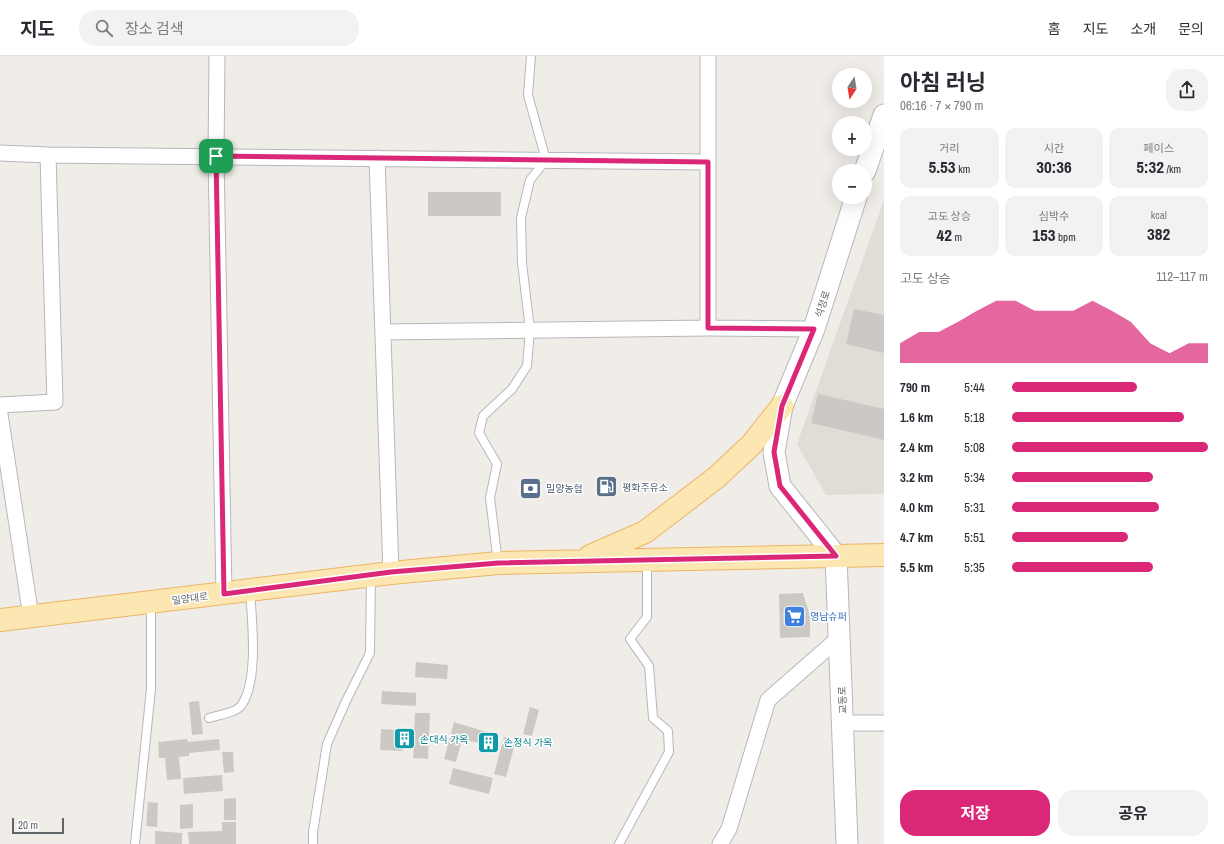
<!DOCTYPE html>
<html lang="ko">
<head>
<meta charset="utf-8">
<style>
  :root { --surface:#fff; --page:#f2f2f3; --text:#2b2b33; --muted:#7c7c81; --line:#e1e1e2; --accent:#db2777 }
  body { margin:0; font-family:"Archivo Narrow","Noto Sans KR",sans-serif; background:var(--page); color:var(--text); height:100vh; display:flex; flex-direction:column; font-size:15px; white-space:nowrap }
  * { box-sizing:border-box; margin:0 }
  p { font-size:13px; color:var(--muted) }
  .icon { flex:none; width:22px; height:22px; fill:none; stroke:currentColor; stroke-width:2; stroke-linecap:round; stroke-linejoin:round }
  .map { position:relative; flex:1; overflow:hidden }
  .panel { display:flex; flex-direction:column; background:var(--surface); width:340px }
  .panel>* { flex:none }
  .needle { width:26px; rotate:192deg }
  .tools { position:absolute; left:832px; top:12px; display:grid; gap:8px }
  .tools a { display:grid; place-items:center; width:40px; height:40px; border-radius:50%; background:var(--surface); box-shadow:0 4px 16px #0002; font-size:20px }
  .scale { position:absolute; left:12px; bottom:10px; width:52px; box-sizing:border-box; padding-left:4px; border:2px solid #5f6467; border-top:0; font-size:11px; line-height:14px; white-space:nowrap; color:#5f6467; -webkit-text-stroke:3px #fff; paint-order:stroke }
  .pin { position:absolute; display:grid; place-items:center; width:34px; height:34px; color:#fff; margin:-17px; border-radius:8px; box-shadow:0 2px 6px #0006 }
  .round { display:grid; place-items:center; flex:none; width:42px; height:42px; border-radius:16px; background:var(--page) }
  .head { display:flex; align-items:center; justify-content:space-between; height:68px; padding:0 16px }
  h1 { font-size:22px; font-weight:700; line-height:30px }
  .figures { display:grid; grid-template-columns:repeat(3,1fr); gap:6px; height:68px; padding:4px 16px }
  .figures div { display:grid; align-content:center; border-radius:10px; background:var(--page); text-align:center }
  .figures b { font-size:17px; font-weight:700 }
  .figures small { font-size:11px; font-weight:400 }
  .figures p { font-size:11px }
  .chart { height:112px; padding:8px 16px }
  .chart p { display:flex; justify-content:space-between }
  .chart svg { width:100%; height:72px; margin-top:4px; fill:var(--accent); opacity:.7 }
  .button { display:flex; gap:8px; margin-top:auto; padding:8px 16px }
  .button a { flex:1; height:46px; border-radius:16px; background:var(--accent); color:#fff; font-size:16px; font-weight:700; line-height:46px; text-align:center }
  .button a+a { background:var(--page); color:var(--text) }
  ul { padding:0 16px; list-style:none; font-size:13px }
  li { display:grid; grid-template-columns:64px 48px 1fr; align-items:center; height:30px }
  li i { height:10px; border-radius:5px; background:var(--accent) }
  header { display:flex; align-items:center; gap:24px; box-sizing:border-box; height:56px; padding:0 20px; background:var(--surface); border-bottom:1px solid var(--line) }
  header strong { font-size:19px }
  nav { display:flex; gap:22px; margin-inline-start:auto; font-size:14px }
  .search { width:280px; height:36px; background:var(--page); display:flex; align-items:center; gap:10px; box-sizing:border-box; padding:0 14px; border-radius:16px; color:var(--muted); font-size:15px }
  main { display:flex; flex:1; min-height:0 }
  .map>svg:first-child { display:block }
  .education { fill:#e0ddd6 }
  .building { fill:#ccc8c4 }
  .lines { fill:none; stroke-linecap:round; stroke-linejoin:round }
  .lane-casing { stroke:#b5b8bb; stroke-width:10 }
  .street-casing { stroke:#b5b8bb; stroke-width:17 }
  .secondary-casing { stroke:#b4b8bb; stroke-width:23 }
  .primary-casing { stroke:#ecb565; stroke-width:24 }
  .lane { stroke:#fff; stroke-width:8 }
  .street { stroke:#fff; stroke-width:15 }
  .secondary { stroke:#fff; stroke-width:21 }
  .primary { stroke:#fce6b1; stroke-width:22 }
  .route-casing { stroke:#fff; stroke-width:8 }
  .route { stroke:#db2777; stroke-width:5 }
  .labels { text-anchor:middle; stroke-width:3; stroke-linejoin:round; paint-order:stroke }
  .street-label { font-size:10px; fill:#5f6467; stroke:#fff }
  .service-label { font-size:10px; fill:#4e5e75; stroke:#fff; text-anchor:start }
  .shop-label { font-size:10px; fill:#366cbe; stroke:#fff; text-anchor:start }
  .culture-label { font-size:10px; fill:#0d838f; stroke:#fff; text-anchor:start }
</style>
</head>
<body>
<header>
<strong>지도</strong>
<div class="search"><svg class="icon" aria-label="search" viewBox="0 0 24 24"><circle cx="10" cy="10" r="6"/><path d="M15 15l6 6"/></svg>장소 검색</div>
<nav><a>홈</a><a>지도</a><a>소개</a><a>문의</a></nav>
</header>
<main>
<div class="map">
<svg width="884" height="788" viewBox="0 0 884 788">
  <rect width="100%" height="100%" fill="#f0ede8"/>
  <!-- education -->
  <path class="education" d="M884,144V438L826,439L797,388Z"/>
  <!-- building -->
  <path class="building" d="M428,136H501V160H428Z
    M854,253L884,259V297L846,288Z
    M818,338L884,353V384L811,367Z
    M803,537L810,560V581L780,582L779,538Z
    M416,606L448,609L447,623L415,621Z
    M382,635L416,637V650L381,648Z
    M199,645L203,678L192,679L189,646Z
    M530,651L539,654L532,680L523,678Z
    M415,657H430L428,703L413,702L414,691L403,690V695L380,694L381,673L414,675Z
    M454,666L499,680L496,691L462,683L456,706L444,703Z
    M504,681L516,684L506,721L494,718Z
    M187,683L188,686L219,683L220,694L189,697V700L179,701L181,723L167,724L165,702H159L158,686Z
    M222,696H233L234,716L224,717Z
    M453,712L493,722L489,738L449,728Z
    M222,719L223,735L184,738L183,722Z
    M236,742V764H224V743Z
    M148,746L158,747L157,771L146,770Z
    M193,748V772L180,773V749Z
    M222,766H236V788H189L188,776L222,775Z
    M155,775L182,777V788H155Z"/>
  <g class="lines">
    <defs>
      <path id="lane" d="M498,507L490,442L497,408L479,377L483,360L512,333L527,310L530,274L522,207L521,162L530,124L546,104L528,39L531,0
        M209,662C218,659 235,657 241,650C259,625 252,564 250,535
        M135,788L151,633V548
        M313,788V776L327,688L346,645L370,597L371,520
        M619,788L669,696L668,675L653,662L649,610L630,583L647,561V504"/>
      <path id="street" d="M217,0L216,100L224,538
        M708,0V272
        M0,97L48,99
        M377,102L391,517
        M383,276L708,272L814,273
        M0,349L55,346L48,99L708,106
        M0,358L31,561
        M843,667H884
        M720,788L729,773L768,644L840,581"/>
      <path id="secondary" d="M865,115L884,59
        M847,788L836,500L780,430L774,396L782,350L814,273L856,141"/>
      <path id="primary" d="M590,500L645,476L717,421L752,388L782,350
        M0,564L391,517L498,507L884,499"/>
    </defs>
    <!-- lane casing -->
    <use href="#lane" class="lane-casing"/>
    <!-- street casing -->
    <use href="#street" class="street-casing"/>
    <!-- secondary casing -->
    <use href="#secondary" class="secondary-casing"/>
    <!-- primary casing -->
    <use href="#primary" class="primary-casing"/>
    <!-- lane -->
    <use href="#lane" class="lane"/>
    <!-- street -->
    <use href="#street" class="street"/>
    <!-- secondary -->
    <use href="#secondary" class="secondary"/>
    <!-- primary -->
    <use href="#primary" class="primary"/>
  </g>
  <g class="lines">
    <defs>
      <path id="route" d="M216,100L708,106V272L814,273L782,350L774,396L780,430L836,500L498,507L391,516L224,538Z"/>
    </defs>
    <!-- route casing -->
    <use href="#route" class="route-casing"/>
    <!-- route -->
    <use href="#route" class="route"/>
  </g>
  <!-- icons -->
  <defs>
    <symbol id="fuel-square" viewBox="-11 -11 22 22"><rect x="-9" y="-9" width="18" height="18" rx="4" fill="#5c6f8a" stroke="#fff"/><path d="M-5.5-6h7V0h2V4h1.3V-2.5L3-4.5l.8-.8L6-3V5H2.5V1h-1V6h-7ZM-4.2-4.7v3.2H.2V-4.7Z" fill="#fff"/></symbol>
    <symbol id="bank-square" viewBox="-11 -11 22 22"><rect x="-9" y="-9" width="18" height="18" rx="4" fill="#5c6f8a" stroke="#fff"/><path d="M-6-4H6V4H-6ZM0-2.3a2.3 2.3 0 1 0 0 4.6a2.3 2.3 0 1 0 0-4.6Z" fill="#fff"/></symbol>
    <symbol id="supermarket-square" viewBox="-11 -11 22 22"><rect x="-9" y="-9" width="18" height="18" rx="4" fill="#3f7fe0" stroke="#fff"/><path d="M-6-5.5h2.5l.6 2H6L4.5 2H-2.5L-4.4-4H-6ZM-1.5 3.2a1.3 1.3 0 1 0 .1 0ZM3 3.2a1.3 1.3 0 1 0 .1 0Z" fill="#fff"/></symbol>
    <symbol id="building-square" viewBox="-11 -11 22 22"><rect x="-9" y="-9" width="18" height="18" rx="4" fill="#0f9aa8" stroke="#fff"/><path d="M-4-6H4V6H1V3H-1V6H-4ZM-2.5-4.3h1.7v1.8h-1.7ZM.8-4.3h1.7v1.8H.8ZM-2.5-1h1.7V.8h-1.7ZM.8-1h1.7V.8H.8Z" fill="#fff"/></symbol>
  </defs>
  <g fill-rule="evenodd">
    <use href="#fuel-square" x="594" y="418" width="25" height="25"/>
    <use href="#bank-square" x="518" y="420" width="25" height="25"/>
    <use href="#supermarket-square" x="782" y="548" width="25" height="25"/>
    <use href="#building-square" x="392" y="670" width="25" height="25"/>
    <use href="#building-square" x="476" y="674" width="25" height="25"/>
  </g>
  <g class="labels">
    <!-- street labels -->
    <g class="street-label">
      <text transform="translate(822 248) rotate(-72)" y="4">석정로</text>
      <text transform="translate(190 542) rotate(-7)" y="4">밀양대로</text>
      <text transform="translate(842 644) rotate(-92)" y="4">교동로</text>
    </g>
    <!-- service labels -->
    <g class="service-label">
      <text x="622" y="435">평화주유소</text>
      <text x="546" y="436">밀양농협</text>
    </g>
    <!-- shop labels -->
    <g class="shop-label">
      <text x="810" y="564">영남슈퍼</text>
    </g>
    <!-- culture labels -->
    <g class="culture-label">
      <text x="420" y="687">손대식 가옥</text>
      <text x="504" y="690">손정식 가옥</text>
    </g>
  </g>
</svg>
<div class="tools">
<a><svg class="needle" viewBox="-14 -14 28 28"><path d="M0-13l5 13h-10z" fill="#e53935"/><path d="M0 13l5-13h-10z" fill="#7c7c81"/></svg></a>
<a>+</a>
<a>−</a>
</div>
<div class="scale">20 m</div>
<div class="pin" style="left:216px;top:100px;background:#1e9e55"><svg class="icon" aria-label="arrive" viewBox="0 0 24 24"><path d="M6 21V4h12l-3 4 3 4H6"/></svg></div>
</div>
<section class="panel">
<div class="head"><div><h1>아침 러닝</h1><p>06:16 · 7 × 790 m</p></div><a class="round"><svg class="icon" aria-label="share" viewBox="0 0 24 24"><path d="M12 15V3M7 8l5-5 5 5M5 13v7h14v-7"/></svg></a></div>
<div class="figures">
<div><p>거리</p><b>5.53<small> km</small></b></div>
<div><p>시간</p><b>30:36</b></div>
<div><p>페이스</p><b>5:32<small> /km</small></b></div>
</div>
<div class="figures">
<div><p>고도 상승</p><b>42<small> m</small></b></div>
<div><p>심박수</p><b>153<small> bpm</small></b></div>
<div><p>kcal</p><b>382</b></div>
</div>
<div class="chart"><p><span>고도 상승</span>112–117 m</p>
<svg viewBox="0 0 160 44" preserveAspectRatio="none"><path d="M0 44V32L10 25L20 25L30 19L40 12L50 6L60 6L70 12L80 12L90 12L100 6L110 12L120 19L130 32L140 38L150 32L160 32V44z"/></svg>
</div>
<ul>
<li><b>790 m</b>5:44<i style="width:64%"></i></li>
<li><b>1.6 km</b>5:18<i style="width:88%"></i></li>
<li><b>2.4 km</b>5:08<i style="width:100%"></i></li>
<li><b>3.2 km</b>5:34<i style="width:72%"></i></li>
<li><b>4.0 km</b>5:31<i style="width:75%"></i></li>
<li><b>4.7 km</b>5:51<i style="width:59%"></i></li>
<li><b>5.5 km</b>5:35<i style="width:72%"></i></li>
</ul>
<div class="button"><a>저장</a><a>공유</a></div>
</section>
</main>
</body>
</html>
